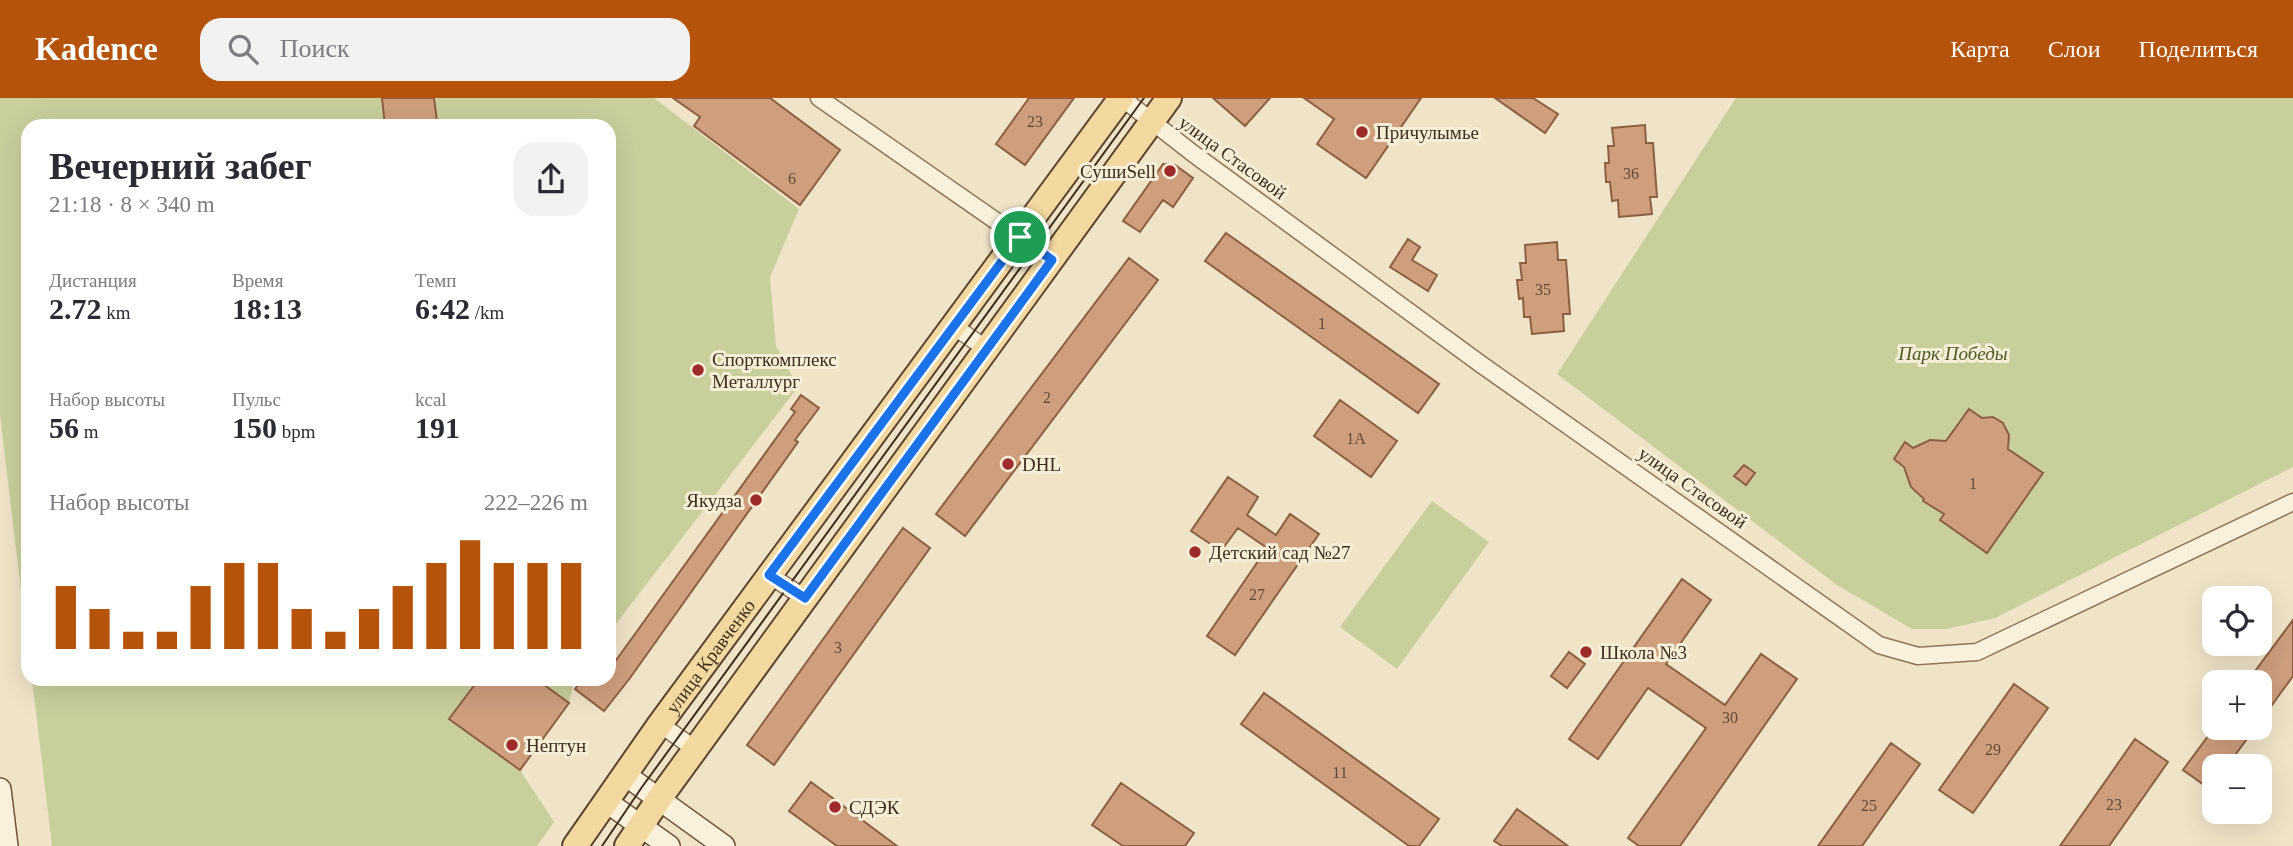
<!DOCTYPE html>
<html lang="ru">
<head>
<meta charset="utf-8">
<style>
  :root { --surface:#fff; --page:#f2f2f3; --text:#2b2b33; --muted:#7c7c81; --accent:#b45309 }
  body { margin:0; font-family:Georgia,serif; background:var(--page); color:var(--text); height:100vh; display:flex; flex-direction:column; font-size:26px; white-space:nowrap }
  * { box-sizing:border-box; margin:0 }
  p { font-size:23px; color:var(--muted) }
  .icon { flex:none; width:38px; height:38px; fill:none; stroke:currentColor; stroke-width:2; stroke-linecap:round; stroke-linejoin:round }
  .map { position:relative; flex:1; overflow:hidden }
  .panel { position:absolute; left:21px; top:21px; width:595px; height:567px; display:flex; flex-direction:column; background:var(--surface); border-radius:21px; box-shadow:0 7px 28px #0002 }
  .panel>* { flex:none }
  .tools { position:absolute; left:2202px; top:488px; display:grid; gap:14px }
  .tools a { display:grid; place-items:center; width:70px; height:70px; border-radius:14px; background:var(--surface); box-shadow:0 7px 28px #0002; font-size:35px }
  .pin { position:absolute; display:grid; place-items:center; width:60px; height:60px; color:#fff; margin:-30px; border:4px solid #fff; border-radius:50%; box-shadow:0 2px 7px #0007 }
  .round { display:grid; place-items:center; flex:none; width:74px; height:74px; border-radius:21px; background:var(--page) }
  .headline { display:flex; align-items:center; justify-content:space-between; height:119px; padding:0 28px }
  h1 { font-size:38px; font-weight:800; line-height:52px }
  .metrics { display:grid; grid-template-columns:repeat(3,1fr); gap:10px; height:119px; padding:7px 28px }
  .metrics div { display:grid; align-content:center }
  .metrics b { font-size:30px; font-weight:800 }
  .metrics small { font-size:19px; font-weight:400 }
  .metrics p { font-size:19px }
  .chart { height:196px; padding:14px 28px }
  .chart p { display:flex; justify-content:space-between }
  .chart svg { width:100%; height:126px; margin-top:7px; stroke:var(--accent); stroke-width:6 }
  header { display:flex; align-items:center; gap:42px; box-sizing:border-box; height:98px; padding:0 35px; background:var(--accent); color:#fff }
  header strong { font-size:33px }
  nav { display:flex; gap:38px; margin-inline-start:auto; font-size:24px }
  .search { width:490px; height:63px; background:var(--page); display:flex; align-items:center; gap:18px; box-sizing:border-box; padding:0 24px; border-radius:21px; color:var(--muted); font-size:26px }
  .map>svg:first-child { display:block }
  .park { fill:#c9cf9b }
  .building { fill:#cf9f7d; stroke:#8d5f41; stroke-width:2 }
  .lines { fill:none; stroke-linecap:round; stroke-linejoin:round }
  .street-casing { stroke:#8d765c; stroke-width:19 }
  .secondary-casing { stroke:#6f573f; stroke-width:24 }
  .primary-casing { stroke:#5b4430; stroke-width:28 }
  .street { stroke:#faf1dc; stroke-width:16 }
  .secondary { stroke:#faf1dc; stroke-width:21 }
  .primary { stroke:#f3d9a0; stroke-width:24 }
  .tram { stroke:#3d2e20; stroke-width:2 }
  .route-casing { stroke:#fff; stroke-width:14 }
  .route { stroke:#1a73e8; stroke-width:9 }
  .poi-dot { fill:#9e2a2b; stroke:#f7eed8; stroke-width:2.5 }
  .labels { text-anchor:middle; stroke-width:6; stroke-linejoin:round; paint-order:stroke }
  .number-label { font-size:16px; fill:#624a37 }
  .poi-label { font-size:19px; fill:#3d2e20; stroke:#f7eed8; text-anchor:start }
  .street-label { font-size:19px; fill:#3d2e20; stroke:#f7eed8 }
  .park-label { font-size:19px; font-style:italic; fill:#4d5a26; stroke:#f7eed8 }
</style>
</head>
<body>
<header>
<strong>Kadence</strong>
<div class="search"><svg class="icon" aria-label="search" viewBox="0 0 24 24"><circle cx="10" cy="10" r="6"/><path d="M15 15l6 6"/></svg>Поиск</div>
<nav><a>Карта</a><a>Слои</a><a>Поделиться</a></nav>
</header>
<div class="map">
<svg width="2293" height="748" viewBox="0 0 2293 748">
  <rect width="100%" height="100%" fill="#f0e4c8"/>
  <!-- park -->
  <path class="park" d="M0,0H654L799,111L770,179L776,248L798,289L609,535V28H28V550L0,317Z
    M1736,0H2293V369L1995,520L1946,531H1912L1837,487L1557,276Z
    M1432,403L1489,444L1397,571L1340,529Z
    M32,581H574L569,605L520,672L554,724L537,748H52Z"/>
  <!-- building -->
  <path class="building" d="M382,0H434L437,23L385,28Z
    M673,0H770L840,52L800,107L694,28L700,19Z
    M1029,0H1074L1025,67L996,46Z
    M1213,0H1270L1245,28Z
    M1304,0H1421L1366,80L1317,46L1334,21Z
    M1495,0H1533L1558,16L1545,35Z
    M1645,27L1646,45H1653L1657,99H1650L1652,116L1619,119L1618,102L1612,103L1610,84H1606L1605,65H1609L1608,48H1614L1612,30Z
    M1163,66L1175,67L1193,80L1173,109L1163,102L1140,134L1123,123Z
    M1226,135L1439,286L1418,315L1205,163Z
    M1408,141L1420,149L1412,162L1437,177L1428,193L1390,169Z
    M1557,144L1558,162H1566L1570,216H1563L1564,233L1532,236L1530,219H1524L1523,200L1519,201L1517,182H1522L1520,165H1526L1525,147Z
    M1129,160L1158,182L965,438L936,416Z
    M801,297L819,310L795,342L798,344L630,580L604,613L575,591L583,581H609V572L795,314L791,311Z
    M1340,302L1397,343L1371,379L1314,338Z
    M1969,311L1982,320L1993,319L2003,325L2009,337L2008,351L2043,375L1987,455L1940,422L1944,416L1923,403L1924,401L1911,389L1904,369L1894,361L1905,344L1913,350L1930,342L1946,343Z
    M1744,367L1755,375L1746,387L1734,378Z
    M1228,379L1258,399L1247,417L1276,437L1290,416L1319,436L1235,557L1207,538L1267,450L1238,430L1221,453L1191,433Z
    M903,430L930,450L774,667L747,647Z
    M1682,481L1711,502L1666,566L1725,607L1761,556L1797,581L1680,748H1639L1628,740L1706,630L1648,590L1598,661L1569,641Z
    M2293,522V578L2259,625V584H2247Z
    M1569,554L1585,566L1567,590L1551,578Z
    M479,581H536L569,605L520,672L449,621Z
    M2014,586L2048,610L1973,715L1939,692Z
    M1264,595L1439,721L1419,748H1409L1241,626Z
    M2214,630H2255L2227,668H2214V694L2183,672Z
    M2135,641L2168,664L2109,748H2060Z
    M1891,645L1920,666L1862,748H1818Z
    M811,684L897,748H837L789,713Z
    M1121,685L1194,735L1185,748H1123L1092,727Z
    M1517,711L1568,748H1502L1494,743Z"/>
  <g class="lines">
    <defs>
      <path id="street" d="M819,0L1052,162
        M1122,0L1195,57L1482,267L1879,547L1918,558L1977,554L2293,404
        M953,228L987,251
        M769,477L805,500
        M660,626L695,651"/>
      <path id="secondary" d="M624,676L724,748
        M0,691L7,748
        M607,704L669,748"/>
      <g id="primary">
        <path id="s1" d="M575,748L660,626L1121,0"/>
        <path d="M627,748L659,701L1169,0"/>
      </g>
    </defs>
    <!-- street casing -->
    <use href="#street" class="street-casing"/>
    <!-- secondary casing -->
    <use href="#secondary" class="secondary-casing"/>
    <!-- primary casing -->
    <use href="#primary" class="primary-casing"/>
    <!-- street -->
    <use href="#street" class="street"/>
    <!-- secondary -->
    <use href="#secondary" class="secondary"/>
    <!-- primary -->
    <use href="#primary" class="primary"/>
    <!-- tram -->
    <path class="tram" d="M602,748L642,689L1144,0"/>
  </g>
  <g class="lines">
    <defs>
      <path id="route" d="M1020,139L1052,162L805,500L769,477Z"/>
    </defs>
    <!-- route casing -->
    <use href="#route" class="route-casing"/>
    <!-- route -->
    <use href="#route" class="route"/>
  </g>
  <!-- markers -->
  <g class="poi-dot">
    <circle cx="1362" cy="34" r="7"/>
    <circle cx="1170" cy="73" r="7"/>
    <circle cx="698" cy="272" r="7"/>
    <circle cx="1008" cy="366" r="7"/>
    <circle cx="756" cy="402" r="7"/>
    <circle cx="1195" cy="454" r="7"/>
    <circle cx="1586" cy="554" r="7"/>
    <circle cx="512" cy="647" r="7"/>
    <circle cx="835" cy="709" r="7"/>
  </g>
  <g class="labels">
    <!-- number labels -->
    <g class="number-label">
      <text x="1035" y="29">23</text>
      <text x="1631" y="81">36</text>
      <text x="792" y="86">6</text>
      <text x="1543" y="197">35</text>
      <text x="1322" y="231">1</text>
      <text x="1047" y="305">2</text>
      <text x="1356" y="346">1А</text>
      <text x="1973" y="391">1</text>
      <text x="1257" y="502">27</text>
      <text x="838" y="555">3</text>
      <text x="1730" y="625">30</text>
      <text x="1993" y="657">29</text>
      <text x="1340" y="680">11</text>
      <text x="2114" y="712">23</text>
      <text x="1869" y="713">25</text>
    </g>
    <!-- poi labels -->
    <g class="poi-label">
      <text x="1376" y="41">Причулымье</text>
      <text x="1156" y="80" text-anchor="end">СушиSell</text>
      <text x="712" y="268">Спорткомплекс<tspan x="712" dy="22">Металлург</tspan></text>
      <text x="1022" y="373">DHL</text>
      <text x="742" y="409" text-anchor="end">Якудза</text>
      <text x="1209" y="461">Детский сад №27</text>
      <text x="1600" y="561">Школа №3</text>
      <text x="526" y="654">Нептун</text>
      <text x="849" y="716">СДЭК</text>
    </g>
    <!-- street labels -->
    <g class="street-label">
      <text transform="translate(1233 59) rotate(36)" y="7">улица Стасовой</text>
      <text transform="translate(1693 389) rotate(35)" y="7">улица Стасовой</text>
      <text dy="7" stroke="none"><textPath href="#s1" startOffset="233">улица Кравченко</textPath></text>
    </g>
    <!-- park labels -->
    <g class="park-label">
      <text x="1953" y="262">Парк Победы</text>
    </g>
  </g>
</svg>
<div class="tools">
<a><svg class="icon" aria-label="locate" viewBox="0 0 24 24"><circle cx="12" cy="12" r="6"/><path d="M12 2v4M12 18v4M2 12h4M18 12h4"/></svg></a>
<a>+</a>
<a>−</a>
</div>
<div class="pin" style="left:1020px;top:139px;background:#1e9e55"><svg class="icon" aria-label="arrive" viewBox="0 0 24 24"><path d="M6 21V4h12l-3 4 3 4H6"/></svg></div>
<section class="panel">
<div class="headline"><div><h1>Вечерний забег</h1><p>21:18 · 8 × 340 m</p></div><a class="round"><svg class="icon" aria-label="share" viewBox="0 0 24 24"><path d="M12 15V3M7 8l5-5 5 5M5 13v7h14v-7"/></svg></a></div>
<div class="metrics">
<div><p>Дистанция</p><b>2.72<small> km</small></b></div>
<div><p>Время</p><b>18:13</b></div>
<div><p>Темп</p><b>6:42<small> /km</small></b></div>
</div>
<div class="metrics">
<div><p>Набор высоты</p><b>56<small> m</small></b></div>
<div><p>Пульс</p><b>150<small> bpm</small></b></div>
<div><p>kcal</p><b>191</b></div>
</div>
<div class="chart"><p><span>Набор высоты</span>222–226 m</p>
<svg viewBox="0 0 160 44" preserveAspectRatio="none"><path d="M5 44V22M15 44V30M25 44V38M35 44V38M45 44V22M55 44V14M65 44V14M75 44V30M85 44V38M95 44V30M105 44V22M115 44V14M125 44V6M135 44V14M145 44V14M155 44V14"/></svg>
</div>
</section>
</div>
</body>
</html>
